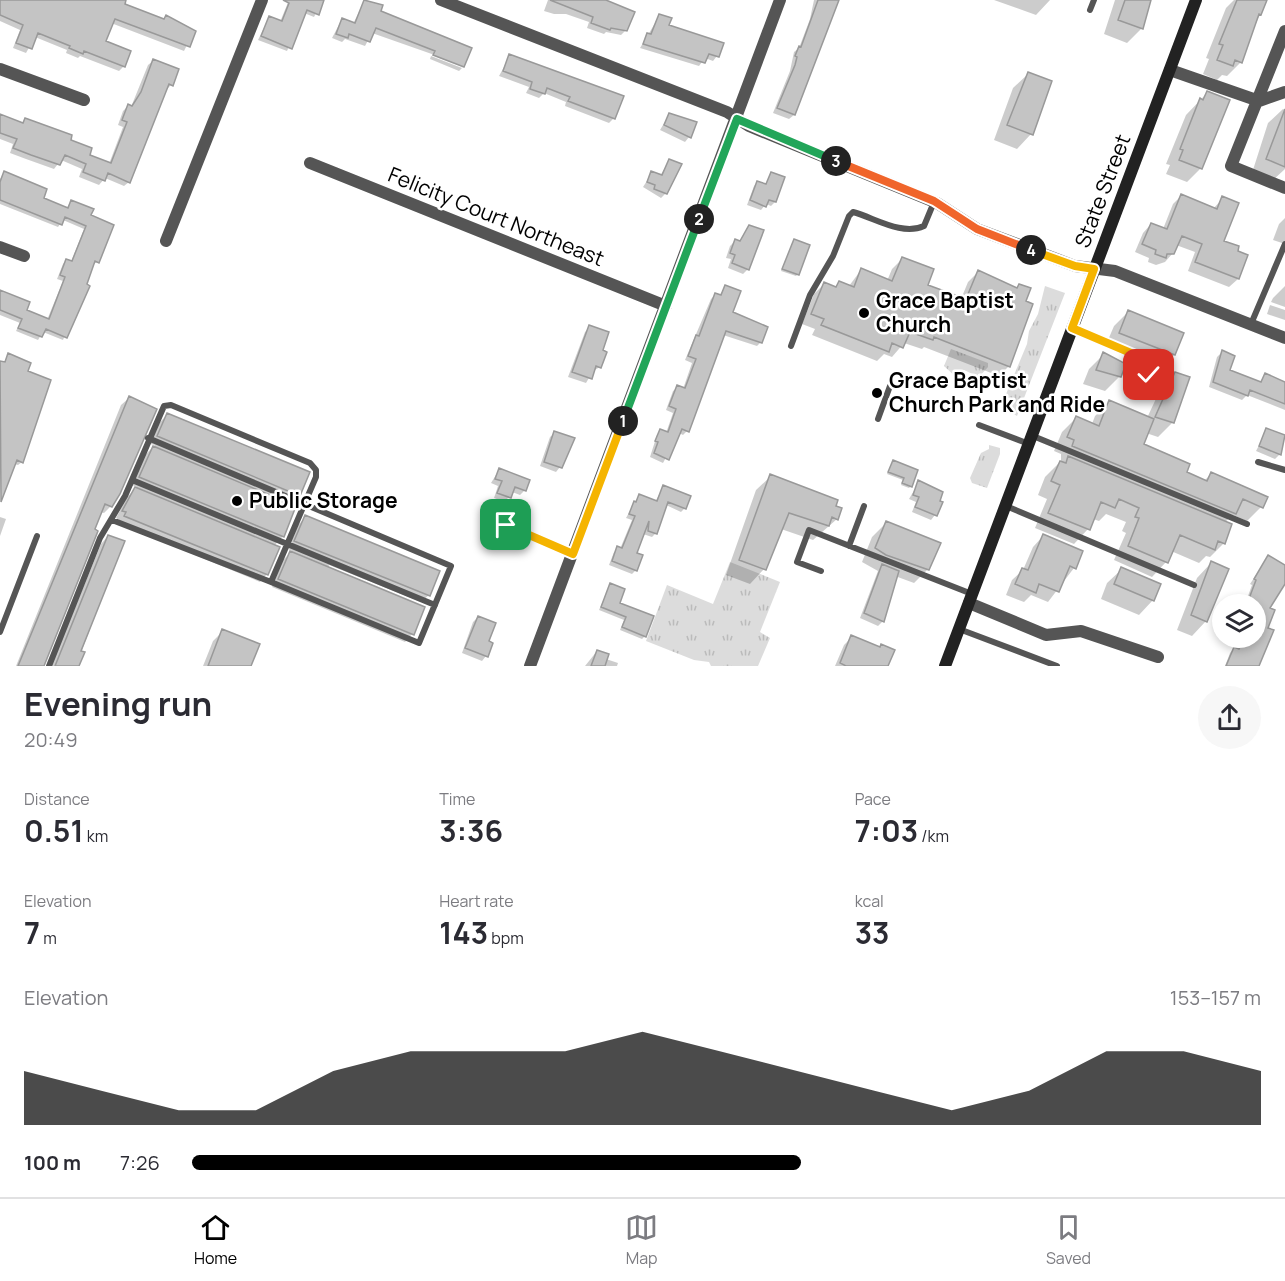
<!DOCTYPE html>
<html lang="en">
<head>
<meta charset="utf-8">
<style>
  :root { --surface:#fff; --page:#f7f7f7; --text:#2b2b33; --muted:#7c7c81; --line:#e1e1e2; --accent:#000 }
  body { margin:0; font-family:Manrope,sans-serif; background:var(--page); color:var(--text); height:100vh; display:flex; flex-direction:column; font-size:22px; white-space:nowrap }
  * { box-sizing:border-box; margin:0 }
  p { font-size:20px; color:var(--muted) }
  .icon { flex:none; width:33px; height:33px; fill:none; stroke:currentColor; stroke-width:2; stroke-linecap:round; stroke-linejoin:round }
  .map { position:relative; height:666px; overflow:hidden }
  .drawer { display:flex; flex-direction:column; background:var(--surface); flex:1 }
  .drawer>* { flex:none }
  .fabs { position:absolute; left:1212px; top:594px; display:grid; gap:12px }
  .fabs a { display:grid; place-items:center; width:54px; height:54px; border-radius:50%; background:var(--surface); box-shadow:0 3px 9px #0003; font-size:30px }
  .pin { position:absolute; display:grid; place-items:center; width:51px; height:51px; color:#fff; margin:-26px; border-radius:12px; box-shadow:0 3px 9px #0006 }
  .km { position:absolute; width:30px; height:30px; margin:-15px; border-radius:50%; background:#222; color:#fff; font-size:16px; line-height:30px; text-align:center }
  .round { display:grid; place-items:center; flex:none; width:63px; height:63px; border-radius:32px; background:var(--page) }
  .summary { display:flex; align-items:center; justify-content:space-between; height:102px; padding:0 24px }
  h1 { font-size:33px; font-weight:700; line-height:45px }
  .stats { display:grid; grid-template-columns:repeat(3,1fr); gap:9px; height:102px; padding:6px 24px }
  .stats div { display:grid; align-content:center }
  .stats b { font-size:30px; font-weight:700 }
  .stats small { font-size:16px; font-weight:400 }
  .stats p { font-size:16px }
  .chart { height:168px; padding:12px 24px }
  .chart p { display:flex; justify-content:space-between }
  .chart svg { width:100%; height:108px; margin-top:6px; fill:var(--accent); opacity:.7 }
  ul { padding:0 24px; list-style:none; font-size:20px }
  li { display:grid; grid-template-columns:96px 72px 1fr; align-items:center; height:45px }
  li i { height:15px; border-radius:8px; background:var(--accent) }
  .menu { display:flex; justify-content:space-around; align-items:center; height:84px; border-top:2px solid var(--line); background:var(--surface); font-size:16px; color:var(--muted) }
  .menu a { display:grid; justify-items:center; gap:3px }
  .menu .active { color:var(--accent) }
  .map>svg:first-child { display:block }
  .grass { fill:url(#grass-tufts) }
  .shadow { fill:#0003 }
  .building { fill:#c4c4c4; stroke:#999; stroke-width:1.5 }
  .lines { fill:none; stroke-linecap:round; stroke-linejoin:round }
  .lane { stroke:#555; stroke-width:6 }
  .street { stroke:#555; stroke-width:12 }
  .secondary { stroke:#222; stroke-width:12 }
  .split-1-casing { stroke:#fff; stroke-width:12 }
  .split-2-casing { stroke:#fff; stroke-width:12 }
  .split-3-casing { stroke:#fff; stroke-width:12 }
  .split-4-casing { stroke:#fff; stroke-width:12 }
  .split-5-casing { stroke:#fff; stroke-width:12 }
  .split-1 { stroke:#f5b400; stroke-width:8 }
  .split-2 { stroke:#22a559; stroke-width:8 }
  .split-3 { stroke:#22a559; stroke-width:8 }
  .split-4 { stroke:#f0652b; stroke-width:8 }
  .split-5 { stroke:#f5b400; stroke-width:8 }
  .poi-dot { fill:#000; stroke:#fff; stroke-width:2 }
  .labels { text-anchor:middle; stroke-width:5; stroke-linejoin:round; paint-order:stroke }
  .street-label { font-size:21px; fill:#000; stroke:#fff }
  .poi-label { font-size:21px; font-weight:bold; fill:#000; stroke:#fff; text-anchor:start }
</style>
</head>
<body>
<div class="map">
<svg width="1285" height="666" viewBox="0 0 1285 666">
  <defs>
    <pattern id="grass-tufts" width="24" height="20" patternUnits="userSpaceOnUse" patternTransform="scale(1.5)"><rect width="24" height="20" fill="#dcdcdc"/><path d="M3 7l-1-3M5 7V3M7 7l1-3M15 17l-1-3M17 17v-4M19 17l1-3" fill="none" stroke="#bbb"/></pattern>
  </defs>
  <rect width="100%" height="100%" fill="#fff"/>
  <!-- grass -->
  <path class="grass" d="M1045,286L1065,293L1017,416L1001,406L1027,344L1029,331L1038,314Z
    M951,349L988,363V367L979,377L964,370L957,378L944,366Z
    M989,445L1000,448V454L987,488L972,483L970,478L981,453L989,449Z
    M730,562L780,582L760,632L770,638L758,666H711L709,662L694,660L646,641L667,585L713,604Z"/>
  <!-- shadow -->
  <path class="shadow" d="M0,0H120L123,5L194,31L184,51L111,23L104,42L124,66L119,71L80,56L78,58L66,53L67,50L35,37L26,53L13,48L20,30L0,21Z
    M289,0H323L314,17L304,13L287,51L258,40L269,18L280,22Z
    M365,0L382,6L379,12L463,65L372,33L365,46L345,39L342,42L332,38L342,19L353,24Z
    M548,0H599L626,30L621,35L606,32L604,34L587,28L589,22L566,14H554L544,11Z
    M814,0H838L794,115L789,119L773,113L790,71L794,52L799,48L810,19Z
    M994,0H1050L1036,15Z
    M1115,0H1151L1142,28L1127,43L1104,34Z
    M1234,0H1267L1247,42L1241,62L1227,76L1222,75L1217,80L1203,74L1209,59L1206,58L1226,8Z
    M660,15L667,26L717,56L713,61L705,58L699,66L640,48Z
    M431,56L462,68L459,71L430,59Z
    M510,56L622,97L613,119L609,123L565,106L566,102L544,93L539,98L526,93L529,87L499,76Z
    M153,61L171,85L167,89L129,182L124,186L105,178L99,185L79,177L82,169L61,160L54,169L26,159L10,153L13,144L0,139V116L21,124L26,119L69,141L88,156L109,164L123,127L118,125L123,111L128,106L131,107L148,65Z
    M1028,74L1031,134L1017,149L994,140L1013,88Z
    M1207,93L1201,168L1187,182L1166,174L1170,165L1166,164L1186,115Z
    M1283,109L1285,110V169L1272,181L1252,173L1268,123Z
    M669,115L689,137L685,142L660,130Z
    M669,161L666,193L661,198L643,187L652,173L660,176Z
    M4,173L42,199L66,209L71,201L89,216L98,262L93,264L63,340L43,332L38,340L16,331L20,323L0,315V292L25,311L47,320L63,281L57,279L63,264L67,260L71,262L84,229L63,220L58,227L0,204V179Z
    M771,174L775,202L771,206L766,204L761,210L747,205L754,186L758,182L765,185Z
    M1181,196L1213,209L1223,198L1222,242L1238,279L1229,287L1188,271L1195,252L1176,245L1173,253L1165,262L1156,265L1148,262L1149,258L1135,252L1143,233L1151,224L1163,229L1173,204Z
    M1285,218V244L1273,240L1279,224Z
    M749,227L748,269L743,274L728,268L731,259L726,258L730,246L735,241L739,242Z
    M794,240L798,274L796,276L781,271Z
    M902,259L926,286L961,299L968,282L978,272L1009,366L999,376L924,347L922,349L904,343L892,357L884,354L877,361L812,335L815,329L802,324L814,294L824,284L834,288L839,283L849,286L861,270L887,281L892,269Z
    M1285,286V307L1271,302L1273,298Z
    M725,287L731,313L761,342L757,346L723,335L687,431L683,435L679,433L663,463L650,457L657,435L661,431L666,433L673,413L666,410L673,391L678,387L683,389L692,363L685,360L711,299L715,295L719,296Z
    M1270,305L1285,310V320L1267,314Z
    M1128,312L1174,355L1160,369L1105,347L1114,326Z
    M590,327L601,351L600,367L593,371L586,383L568,377L585,332Z
    M1222,352L1228,371L1259,383L1265,375L1285,383V410L1247,395L1242,400L1209,387L1217,357Z
    M1104,354L1124,364L1119,377L1105,391L1083,384L1089,369Z
    M8,355L26,371L22,462L18,465L14,464L1,492L0,424L14,390L0,384V362L3,364Z
    M1175,374L1188,378L1172,423L1158,437L1146,433L1142,445L1185,473L1204,481L1211,474L1261,507L1247,521L1233,515L1225,522L1224,543L1210,557L1206,556L1199,563L1171,551L1166,562L1152,577L1114,560L1126,533L1122,531L1126,522L1106,514L1099,521L1093,519L1088,529L1074,544L1035,528L1047,499L1038,495L1045,477L1061,461V454L1054,451L1062,432L1076,418L1092,424L1095,416L1109,402L1147,418L1161,388Z
    M129,398L111,506L104,513L100,512L43,666H16L121,405Z
    M167,415L308,472L298,496L289,505L283,536L274,546L267,574L260,582L118,523L119,520L116,518L128,496L137,487L132,485L145,455L155,445L150,444L160,422Z
    M1267,430L1285,437L1280,454L1275,459L1256,451Z
    M555,433L560,467L556,472L540,466L550,437Z
    M893,462L911,486L909,488L901,485L903,480L887,474Z
    M499,470L525,490L520,495L512,492L505,502L494,498L498,486L491,483Z
    M771,476L835,506L837,519L813,540L781,529L764,569L750,584L726,575L756,490Z
    M919,482L935,515L931,520L912,512L916,502L909,499Z
    M664,486L685,508L681,512L666,505L656,533L652,537L643,534L635,554L636,570L632,574L609,565L614,552L620,549L632,520L626,518L636,500L640,496L655,502Z
    M0,517L6,519L0,536Z
    M306,517L429,595L421,602L329,565L328,568L412,634L405,642L272,587L283,560L292,551L288,549L298,525Z
    M886,523L928,569L914,583L895,576L883,621L878,626L860,618L878,571L862,562L872,537Z
    M108,536L123,542L76,666H51L101,544Z
    M1043,536L1074,568L1048,602L1031,595L1024,602L1006,595L1012,580L1023,570L1033,547Z
    M1268,557L1285,567V581L1268,609L1257,666H1225L1230,653L1234,648L1237,650L1242,638H1256V604H1245L1252,585L1250,584Z
    M1211,563L1206,621L1192,636L1177,630L1197,578Z
    M1122,569L1153,600L1139,615L1101,599L1107,583Z
    M610,585L618,604L645,636L642,639L620,630L624,620L599,610Z
    M478,617L487,642L486,656L482,661L462,653L473,622Z
    M223,631L250,666H203L213,641Z
    M852,637L886,666H835L844,645Z
    M597,651L606,659L618,663L617,666H585Z"/>
  <!-- building -->
  <path class="building" d="M0,0H126L125,4L164,19L166,15L196,31L190,47L115,19L106,41L131,51L125,67L84,51L83,54L69,48L70,46L38,33L32,49L16,43L23,25L0,15Z
    M283,0H324L319,15L307,10L292,49L261,36L269,16L282,21L289,3Z
    M364,0L383,5L381,11L472,48L464,67L433,55L435,51L376,28L370,42L349,34L348,38L336,34L342,18L355,23Z
    M550,0H606L635,12L627,31L611,28L610,30L591,23L593,17Z
    M818,0H839L795,115L777,108L795,65L797,57L795,56L799,46L801,47Z
    M1125,0H1151L1143,29L1118,20Z
    M1237,0H1267L1261,15L1259,14L1242,63L1235,60L1233,66L1217,60L1223,45L1219,44Z
    M659,14L672,18L669,25L724,43L719,57L709,54L705,63L643,44L647,33L651,34Z
    M509,54L624,96L615,119L568,101L570,97L547,88L545,94L530,89L532,82L503,71Z
    M153,59L179,69L173,86L169,84L130,183L108,173L105,181L83,172L86,164L65,155L60,165L31,155L13,148L17,139L0,133V114L23,123L25,118L72,135L71,140L92,148L90,155L111,163L127,122L122,120L128,104L132,106L141,92Z
    M1028,72L1052,81L1033,135L1007,125Z
    M1207,91L1230,100L1202,169L1179,160L1183,150L1180,149L1200,98L1203,100Z
    M1285,109V167L1266,159Z
    M669,113L697,122L691,138L664,125Z
    M669,159L682,164L667,194L654,189L655,185L647,182L651,171L662,175Z
    M4,171L47,189L44,198L68,208L71,200L94,209L91,215L114,225L99,263L95,261L87,284L90,286L67,338L46,329L42,337L18,328L22,319L0,310V290L30,302L27,310L49,319L65,277L60,275L66,259L72,261L86,226L65,217L62,225L0,200V182Z
    M771,172L785,177L776,202L769,200L766,207L750,200L757,181L766,184Z
    M1181,194L1217,209L1222,196L1239,203L1224,241L1239,246L1238,251L1248,255L1239,279L1195,262L1202,244L1182,236L1174,254H1167L1166,258L1155,254L1156,250L1142,244L1151,223L1167,229Z
    M749,225L764,230L749,270L732,263L735,255L730,253L735,239L740,241Z
    M794,239L810,245L799,275L782,269Z
    M902,257L934,269L928,285L966,299L978,270L1017,288L1019,284L1031,288L1026,301L1033,304L1010,367L934,337L933,340L910,332L903,348L892,343L889,352L821,325L824,319L811,314L824,282L836,287L839,281L854,287L861,268L892,281Z
    M725,285L741,291L733,312L768,327L762,343L726,331L689,432L682,429L669,460L654,453L658,442L655,441L660,429L668,432L676,409L669,406L677,385L685,388L696,359L688,356L696,335L699,336L715,293L721,295Z
    M1128,310L1184,333L1175,355L1119,333Z
    M589,325L609,332L603,350L607,352L601,368L596,366L592,379L572,372Z
    M1222,350L1235,356L1230,370L1261,382L1265,373L1285,382V404L1250,390L1248,396L1213,382Z
    M1103,352L1126,364L1121,377L1096,370Z
    M8,353L31,363L28,371L51,380L23,463L17,460L1,502L0,361L5,362Z
    M1175,372L1190,377L1174,423L1155,417Z
    M129,396L157,409L120,494L112,507L105,504L95,529L98,531L44,666H18Z
    M1109,400L1154,419L1144,444L1190,464L1187,472L1207,481L1211,472L1268,497L1263,508L1243,499L1236,514L1072,446L1074,440L1067,437L1076,416L1099,426Z
    M167,413L310,472L300,496L157,436Z
    M1266,428L1285,435L1281,455L1259,446Z
    M554,431L575,438L562,468L544,462Z
    M153,446L296,506L284,537L139,477Z
    M1068,456L1232,524L1225,544L1218,541L1215,550L1180,535L1168,563L1128,546L1139,518L1135,517L1139,508L1119,499L1115,508L1101,502L1090,530L1048,513L1060,485L1051,481L1060,461L1066,463Z
    M893,460L918,470L912,487L902,483L904,478L888,472Z
    M499,468L530,480L526,491L515,487L511,498L497,493L502,481L495,479Z
    M770,474L838,500L836,506L842,508L838,520L832,517L829,526L789,513L766,570L739,560Z
    M918,480L943,492L940,501L943,502L937,516L915,507L919,497L913,495Z
    M663,485L691,496L686,509L668,502L657,534L648,531L649,521L637,553L643,555L637,571L612,561L617,546L622,548L635,516L629,514L634,501L636,502L639,494L657,501Z
    M135,487L280,547L268,575L124,516L126,512L122,511Z
    M305,515L440,571L430,596L294,541Z
    M886,521L941,543L929,570L886,555L875,548Z
    M1043,534L1083,551L1076,569L1070,566L1059,592L1039,584L1036,593L1015,584L1022,568L1028,570Z
    M108,535L125,541L81,651L85,652L79,666H55Z
    M290,551L425,607L414,635L278,579Z
    M1268,555L1285,565V584L1270,608L1275,610L1268,628L1274,630L1259,666H1226L1234,647L1239,649L1244,638H1256V604H1247L1256,580L1254,579Z
    M1211,561L1229,569L1207,622L1191,615Z
    M882,564L899,571L884,622L864,613Z
    M1121,567L1161,584L1154,601L1114,584Z
    M610,583L625,589L620,603L654,616L646,637L622,627L626,617L601,607Z
    M478,616L496,623L489,641L493,643L488,657L465,648Z
    M222,629L260,644L251,666H208Z
    M851,635L880,647L881,644L895,650L888,666H846L840,663Z
    M597,650L609,654L605,666H591Z"/>
  <g class="lines">
    <!-- lane -->
    <path class="lane" d="M1090,10L1094,0
      M1251,324L1285,244
      M1073,329L1145,359C1153,372 1146,383 1140,395
      M791,346L810,295L833,256L849,216L853,212C875,218 902,236 924,226L934,202
      M878,419L890,386
      M979,425L1029,444
      M1033,436L1247,524
      M148,438L451,566L419,643L271,582
      M1258,462L1285,470
      M132,480L435,605
      M1006,506L1194,585
      M506,525L572,554
      M849,546L864,506
      M821,571L797,562L809,530L972,594
      M959,629L1057,666
      M0,632L37,536
      M49,666L100,538L125,496L164,406L171,405L310,463L316,470V477L271,582L112,520"/>
    <!-- street -->
    <path class="street" d="M441,0L727,112L749,126L937,203L977,229L1075,266L1115,271L1285,338
      M1285,31L1231,166L1285,188
      M0,69L84,100
      M1170,70L1259,101L1285,92
      M310,163L666,306
      M166,241L262,0
      M0,247L24,256
      M969,603L1046,635L1081,631L1158,657
      M530,666L780,0"/>
    <!-- secondary -->
    <path class="secondary" d="M945,666L1196,0"/>
  </g>
  <g class="lines">
    <defs>
      <path id="split-1" d="M506,525L573,554L623,421"/>
      <path id="split-2" d="M623,421L699,219"/>
      <path id="split-3" d="M699,219L737,119L836,161"/>
      <path id="split-4" d="M836,161L934,201L977,229L1031,250"/>
      <path id="split-5" d="M1031,250L1075,266L1094,269L1072,328L1145,359L1149,365V375"/>
    </defs>
    <!-- split-1 casing -->
    <use href="#split-1" class="split-1-casing"/>
    <!-- split-2 casing -->
    <use href="#split-2" class="split-2-casing"/>
    <!-- split-3 casing -->
    <use href="#split-3" class="split-3-casing"/>
    <!-- split-4 casing -->
    <use href="#split-4" class="split-4-casing"/>
    <!-- split-5 casing -->
    <use href="#split-5" class="split-5-casing"/>
    <!-- split-1 -->
    <use href="#split-1" class="split-1"/>
    <!-- split-2 -->
    <use href="#split-2" class="split-2"/>
    <!-- split-3 -->
    <use href="#split-3" class="split-3"/>
    <!-- split-4 -->
    <use href="#split-4" class="split-4"/>
    <!-- split-5 -->
    <use href="#split-5" class="split-5"/>
  </g>
  <!-- markers -->
  <g class="poi-dot">
    <circle cx="864" cy="313" r="6"/>
    <circle cx="877" cy="393" r="6"/>
    <circle cx="237" cy="501" r="6"/>
  </g>
  <g class="labels">
    <!-- street labels -->
    <g class="street-label">
      <text transform="translate(1103 191) rotate(-69)" y="7">State Street</text>
      <text transform="translate(496 217) rotate(22)" y="7">Felicity Court Northeast</text>
    </g>
    <!-- poi labels -->
    <g class="poi-label">
      <text x="876" y="308">Grace Baptist<tspan x="876" dy="24">Church</tspan></text>
      <text x="889" y="388">Grace Baptist<tspan x="889" dy="24">Church Park and Ride</tspan></text>
      <text x="249" y="508">Public Storage</text>
    </g>
  </g>
</svg>
<div class="fabs">
<a><svg class="icon" aria-label="layers" viewBox="0 0 24 24"><path d="M12 4l9 5-9 5-9-5zM3 14l9 5 9-5"/></svg></a>
</div>
<div class="pin" style="left:506px;top:525px;background:#1e9e55"><svg class="icon" aria-label="arrive" viewBox="0 0 24 24"><path d="M6 21V4h12l-3 4 3 4H6"/></svg></div>
<div class="pin" style="left:1149px;top:375px;background:#d93025"><svg class="icon" aria-label="check" viewBox="0 0 24 24"><path d="M5 12l5 5 9-10"/></svg></div>
<b class="km" style="left:623px;top:421px">1</b>
<b class="km" style="left:699px;top:219px">2</b>
<b class="km" style="left:836px;top:161px">3</b>
<b class="km" style="left:1031px;top:250px">4</b>
</div>
<section class="drawer">
<div class="summary"><div><h1>Evening run</h1><p>20:49</p></div><a class="round"><svg class="icon" aria-label="share" viewBox="0 0 24 24"><path d="M12 15V3M7 8l5-5 5 5M5 13v7h14v-7"/></svg></a></div>
<div class="stats">
<div><p>Distance</p><b>0.51<small> km</small></b></div>
<div><p>Time</p><b>3:36</b></div>
<div><p>Pace</p><b>7:03<small> /km</small></b></div>
</div>
<div class="stats">
<div><p>Elevation</p><b>7<small> m</small></b></div>
<div><p>Heart rate</p><b>143<small> bpm</small></b></div>
<div><p>kcal</p><b>33</b></div>
</div>
<div class="chart"><p><span>Elevation</span>153–157 m</p>
<svg viewBox="0 0 160 44" preserveAspectRatio="none"><path d="M0 44V22L10 30L20 38L30 38L40 22L50 14L60 14L70 14L80 6L90 14L100 22L110 30L120 38L130 30L140 14L150 14L160 22V44z"/></svg>
</div>
<ul>
<li><b>100 m</b>7:26<i style="width:57%"></i></li>
</ul>
</section>
<nav class="menu">
<a class="active"><svg class="icon" aria-label="home" viewBox="0 0 24 24"><path d="M3 11l9-7 9 7M6 9v11h12V9"/></svg>Home</a>
<a><svg class="icon" aria-label="map" viewBox="0 0 24 24"><path d="M3 6l6-2 6 2 6-2v14l-6 2-6-2-6 2zM9 4v14M15 6v14"/></svg>Map</a>
<a><svg class="icon" aria-label="saved" viewBox="0 0 24 24"><path d="M7 4h10v16l-5-4-5 4z"/></svg>Saved</a>
</nav>
</body>
</html>
